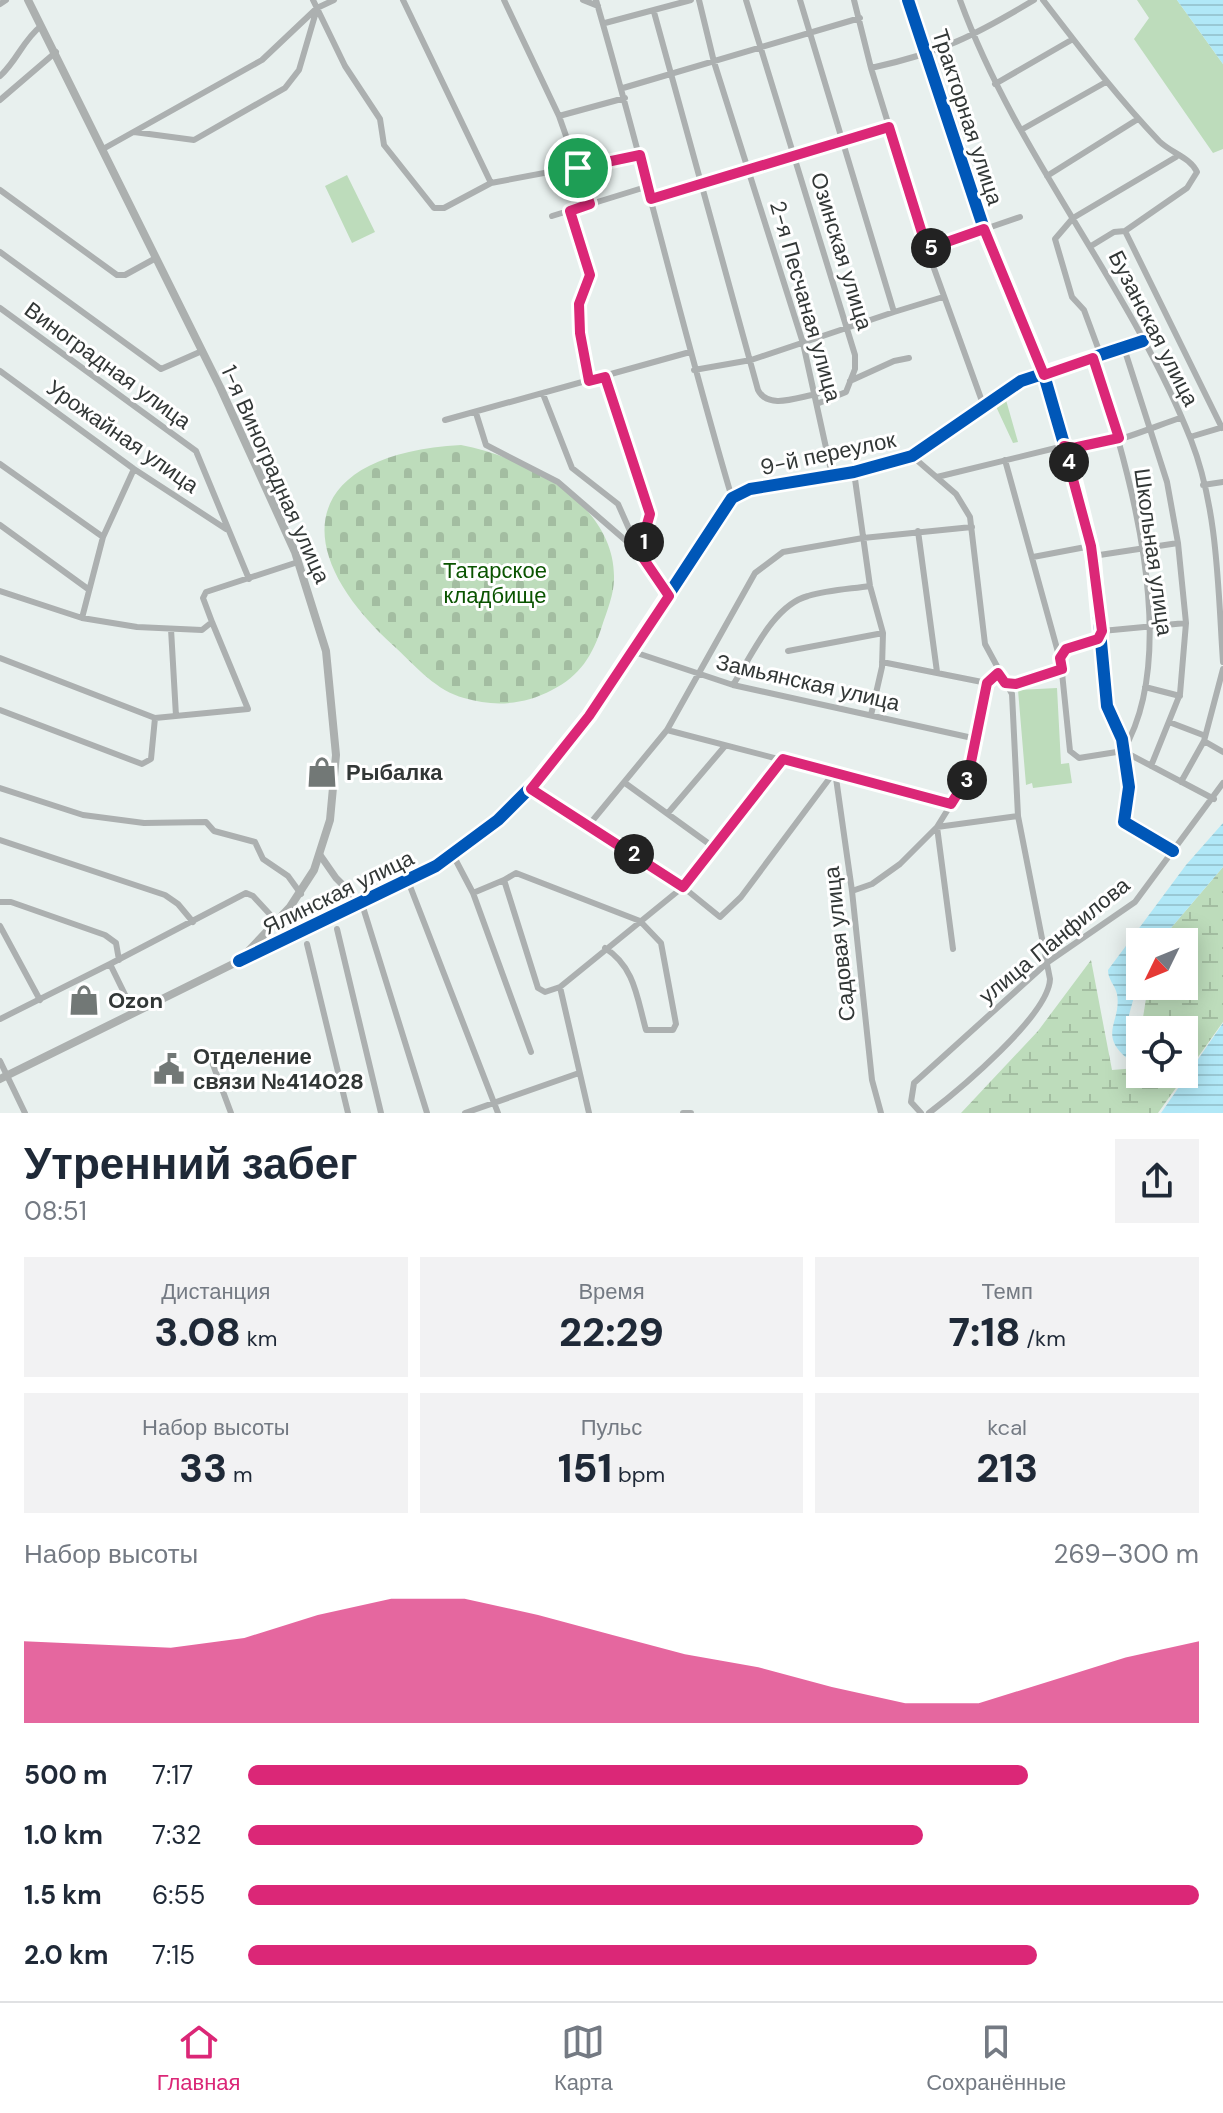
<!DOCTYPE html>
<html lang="ru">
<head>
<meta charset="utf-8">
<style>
  :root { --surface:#fff; --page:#f2f2f3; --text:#1f2937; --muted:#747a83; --line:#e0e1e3; --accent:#db2777 }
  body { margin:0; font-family:"DM Sans",sans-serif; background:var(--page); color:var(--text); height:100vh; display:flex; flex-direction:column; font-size:30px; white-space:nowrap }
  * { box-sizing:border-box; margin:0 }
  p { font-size:26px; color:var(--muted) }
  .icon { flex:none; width:44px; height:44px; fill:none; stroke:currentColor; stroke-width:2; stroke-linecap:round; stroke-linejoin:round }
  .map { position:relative; height:1113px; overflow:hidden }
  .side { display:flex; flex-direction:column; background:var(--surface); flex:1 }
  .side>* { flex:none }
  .needle { width:52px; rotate:227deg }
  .fabs { position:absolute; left:1126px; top:928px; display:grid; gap:16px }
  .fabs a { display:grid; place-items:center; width:72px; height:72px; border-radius:0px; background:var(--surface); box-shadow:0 4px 20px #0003; font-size:40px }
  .pin { position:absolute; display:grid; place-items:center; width:68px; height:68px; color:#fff; margin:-34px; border:4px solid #fff; border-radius:50%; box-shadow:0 2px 8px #0007 }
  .km { position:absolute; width:40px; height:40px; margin:-20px; border-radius:50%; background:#222; color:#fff; font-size:22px; line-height:40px; text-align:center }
  .round { display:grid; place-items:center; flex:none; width:84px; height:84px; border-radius:0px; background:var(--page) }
  .summary { display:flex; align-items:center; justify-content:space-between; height:136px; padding:0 24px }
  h1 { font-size:44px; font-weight:800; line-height:60px }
  .stats { display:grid; grid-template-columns:repeat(3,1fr); gap:12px; height:136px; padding:8px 24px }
  .stats div { display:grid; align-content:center; border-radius:0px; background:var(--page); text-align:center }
  .stats b { font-size:40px; font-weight:800 }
  .stats small { font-size:22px; font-weight:400 }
  .stats p { font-size:22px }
  .chart { height:224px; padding:16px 24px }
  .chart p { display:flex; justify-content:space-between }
  .chart svg { width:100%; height:144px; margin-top:8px; fill:var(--accent); opacity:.7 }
  ul { padding:0 24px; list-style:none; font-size:26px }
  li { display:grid; grid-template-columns:128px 96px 1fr; align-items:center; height:60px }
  li i { height:20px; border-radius:10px; background:var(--accent) }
  .dock { display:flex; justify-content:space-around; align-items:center; height:112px; border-top:2px solid var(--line); background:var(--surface); font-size:22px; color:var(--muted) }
  .dock a { display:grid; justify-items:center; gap:4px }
  .dock .selected { color:var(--accent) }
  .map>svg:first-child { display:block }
  .grass { fill:#bddcbb }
  .wetland { fill:url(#wetland-marsh) }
  .cemetery { fill:url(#cemetery-stones) }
  .water { fill:url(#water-rules) }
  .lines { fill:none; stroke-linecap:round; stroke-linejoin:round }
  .minor { stroke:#acb0b0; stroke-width:6 }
  .tertiary { stroke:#acb0b0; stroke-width:7 }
  .secondary { stroke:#acb0af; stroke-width:8 }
  .cycleway-casing { stroke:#fff; stroke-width:17 }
  .cycleway { stroke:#0057b8; stroke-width:12 }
  .route-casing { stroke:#fff; stroke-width:16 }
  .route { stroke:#db2777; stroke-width:10 }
  .labels { text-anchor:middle; stroke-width:6; stroke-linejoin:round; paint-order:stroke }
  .street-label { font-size:22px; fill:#323736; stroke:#fff }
  .park-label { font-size:22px; fill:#0a5400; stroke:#fff }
  .poi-label { font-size:22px; font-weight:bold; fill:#323736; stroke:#fff; text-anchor:start }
</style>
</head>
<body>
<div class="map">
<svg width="1223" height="1113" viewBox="0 0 1223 1113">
  <defs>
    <pattern id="wetland-marsh" width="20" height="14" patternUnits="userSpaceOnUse" patternTransform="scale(2)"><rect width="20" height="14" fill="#bddcbb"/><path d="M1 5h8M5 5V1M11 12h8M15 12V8" fill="none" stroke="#a3bda1"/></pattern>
    <pattern id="cemetery-stones" width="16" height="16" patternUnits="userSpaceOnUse" patternTransform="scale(2)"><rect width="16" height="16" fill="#bddcbb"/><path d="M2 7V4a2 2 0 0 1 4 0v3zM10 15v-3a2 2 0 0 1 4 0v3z" fill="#a3bda1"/></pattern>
    <pattern id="water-rules" width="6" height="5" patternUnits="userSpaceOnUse" patternTransform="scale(2)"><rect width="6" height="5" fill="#b1e8f7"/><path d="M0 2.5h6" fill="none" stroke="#99c8d4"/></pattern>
  </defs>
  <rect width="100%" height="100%" fill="#e8f0ee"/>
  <!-- grass -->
  <path class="grass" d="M1137,0H1177L1223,64V149L1213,153L1134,39L1149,18Z
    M347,175L375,232L352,243L325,186Z
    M1004,393L1018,442L1013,443L993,400Z
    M1057,688L1061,764L1069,763L1072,783L1033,788L1032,783L1026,785L1018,690Z"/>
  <!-- wetland -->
  <path class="wetland" d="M1223,867V1022L1158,1113H961L1038,1031L1091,960L1112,1070L1137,1068L1140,1040V1074H1184V1030H1141L1148,986H1184V942H1159Z"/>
  <!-- cemetery -->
  <path class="cemetery" d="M461,445C524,457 616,503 614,579C614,594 607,611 602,626C593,655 580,676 552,690C524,705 494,707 464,698C437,691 416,667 396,648C284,548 302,454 461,445Z"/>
  <!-- water -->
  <path class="water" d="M1177,0H1223V64Z
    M1223,823V867L1159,942H1140V975L1129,1015V1032L1138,1058L1128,1059C1097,1034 1122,1022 1117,994C1115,985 1108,980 1108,970L1186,865Z
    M1223,1023V1113H1161Z"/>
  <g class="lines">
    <!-- minor -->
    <path class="minor" d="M313,0L345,66L380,119L384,145L434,208H444L491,183L640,155
      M403,0L491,183
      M504,0L559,116L590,204
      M583,0L598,6
      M596,0C644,165 683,333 732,498
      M699,0L714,62L803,343L832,475
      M746,0L855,355V369L846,392L819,403
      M800,0L894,312L943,297
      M854,0L871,68L927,249L983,404
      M908,0L984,229L1044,375L1075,482L1093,556L1107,706L1122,739L1129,787L1124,822L1173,851
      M960,0C1017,157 1130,285 1191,440C1218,509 1218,589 1223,662
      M1043,0C1080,48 1117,97 1159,141C1171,153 1190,157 1197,172L1187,188L1125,231L1114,232L1091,246
      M0,4L6,0
      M654,12L758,390C768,410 798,397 817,394
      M605,23L691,0
      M871,68C940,53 974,36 1034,0
      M0,76C17,61 23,40 41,26
      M995,84L1073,39
      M623,88L860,18
      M0,100L56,52
      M559,116L625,98
      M1021,130L1106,82
      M134,132L194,140L285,88L299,70L316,12
      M103,149L262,60L317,8L334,0
      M1047,176L1138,119
      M0,190L117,275H125L156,258
      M651,199L889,127
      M570,211L590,273L579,304L580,333L589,381
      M552,216L649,186
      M1125,231L1222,428
      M927,249L1020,217
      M0,252L161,369L202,351
      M0,308L196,451L249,579
      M1124,348L1167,482L1178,543L1186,623L1180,694L1151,766
      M1101,356L1084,310L1072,297L1055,239L1073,218L1176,157
      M1093,358C1128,463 1183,650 1123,751
      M694,370L751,360L894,312
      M0,371L134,469L226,529
      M605,377L650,514L639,552
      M850,381L894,361L909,358
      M543,394L572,468L618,504L638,549
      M476,413L486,445L558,482L639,552L669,596
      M445,420L690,352
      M1190,437L1223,427
      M912,456L956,494L970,517L985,644L1012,694L1018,816L1050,979C1049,1015 959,1090 929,1113
      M1005,460L1061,663L1070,751L1079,758L1123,751L1214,799
      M0,464L103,537
      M854,472L870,586L883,633L882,667L871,715
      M937,477L1064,446C1091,455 1152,427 1180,418
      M1203,485L1223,482
      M0,525L88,589
      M918,531L937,672
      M1093,556L1178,543
      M1033,557L1091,546
      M0,591L82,618L137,627L202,630L212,622L203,598L206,592L298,562
      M82,618L103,537L134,469
      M171,629L176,716
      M1102,631L1186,623
      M788,651L883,633
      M634,652L733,685L977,739
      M0,658L155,718L248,709L212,622
      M1060,658L1066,649L1098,639
      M882,662L987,683
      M1005,683L1016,684L1062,669
      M733,685C751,657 773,605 808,596C828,590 850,589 870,586
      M1145,687L1180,696
      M0,710L142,764L151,759L155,718
      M1169,722L1203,735
      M667,730L951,804
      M1204,741L1223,752
      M835,771L852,891L872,1080L881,1113
      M1181,782L1204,741L1223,669
      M625,783L712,846
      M0,788L83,815L144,823L206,822L214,831L255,842L263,859L288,876L301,894
      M531,789L683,887L720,917L741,897L835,771
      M668,813L725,746
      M588,826L667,730L755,573L783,552L863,538L972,527
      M0,840L165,895L178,904L193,922
      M453,855L473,893L531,1052
      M504,880L516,873L640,921L661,943L676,1024L673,1030H646C637,998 635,967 605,948
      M408,881L498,1113
      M852,891L872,884L900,864L937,827L1018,816
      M473,893L504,880L538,988L545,992L560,987L589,1113
      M0,902H11L105,935L116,943L119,960
      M362,904L427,1113
      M0,926L40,1000
      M337,929L381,1113
      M307,944L348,1113
      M953,949L937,827L968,777L987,683L998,673
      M110,964L246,893L253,896L277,922
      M560,987L683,887L783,759
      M0,1019L110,964L134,1013
      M0,1061L25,1113
      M212,1062L231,1113
      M465,1113L579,1073
      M683,1113H691
      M921,1113L911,1102L914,1083L1048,962L1135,902L1223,783"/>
    <!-- tertiary -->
    <path class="tertiary" d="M320,855L336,878L362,904
      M240,961L436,866L498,820L536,782L589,716L732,498L750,489L854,472L912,456L1021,381L1143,341"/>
    <!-- secondary -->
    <path class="secondary" d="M0,1079L239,961L290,907L314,870L330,820L336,755L326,651L295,552L220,387L28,0"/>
    <defs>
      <path id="cycleway" d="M908,0L984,229L1044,375L1075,482L1093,556L1107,706L1122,739L1129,787L1124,822L1173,851
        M239,961L436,866L498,820L536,782L589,716L732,498L750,489L854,472L912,456L1021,381L1143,341"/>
    </defs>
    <!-- cycleway casing -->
    <use href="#cycleway" class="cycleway-casing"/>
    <!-- cycleway -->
    <use href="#cycleway" class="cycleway"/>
  </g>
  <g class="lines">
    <defs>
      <path id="route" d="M889,127L927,249L984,229L1044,375L1093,358L1119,438L1073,448L1064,446L1091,546L1102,631L1098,639L1066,649L1060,658L1062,669L1016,684L1005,683L998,673L987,683L968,777L951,804L783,759L683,887L531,789L589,716L669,596L639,552L650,514L605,377L589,381L580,333L579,304L590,275L570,211L590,204L578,168L640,155L651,199Z"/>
    </defs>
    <!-- route casing -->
    <use href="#route" class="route-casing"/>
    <!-- route -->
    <use href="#route" class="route"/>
  </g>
  <!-- icons -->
  <defs>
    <symbol id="shop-bare" viewBox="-9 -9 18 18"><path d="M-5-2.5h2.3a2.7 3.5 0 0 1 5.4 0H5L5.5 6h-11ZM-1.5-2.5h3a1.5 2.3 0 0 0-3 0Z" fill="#727876" stroke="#fff" stroke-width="2.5" paint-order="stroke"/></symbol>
    <symbol id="civic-bare" viewBox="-9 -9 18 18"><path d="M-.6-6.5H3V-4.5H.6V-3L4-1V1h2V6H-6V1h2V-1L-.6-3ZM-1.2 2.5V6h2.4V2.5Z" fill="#727876" stroke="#fff" stroke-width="2.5" paint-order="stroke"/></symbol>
  </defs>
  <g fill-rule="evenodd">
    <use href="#shop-bare" x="300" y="750" width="44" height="44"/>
    <use href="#shop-bare" x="62" y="978" width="44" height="44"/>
    <use href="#civic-bare" x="147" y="1047" width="44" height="44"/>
  </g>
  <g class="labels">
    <!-- street labels -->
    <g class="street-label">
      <text transform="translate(968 117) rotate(72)" y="8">Тракторная улица</text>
      <text transform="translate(842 251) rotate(73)" y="8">Озинская улица</text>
      <text transform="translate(806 301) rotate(74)" y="8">2-я Песчаная улица</text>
      <text transform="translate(1154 328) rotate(63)" y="8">Бузанская улица</text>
      <text transform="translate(108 365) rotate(36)" y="8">Виноградная улица</text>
      <text transform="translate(123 436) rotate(35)" y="8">Урожайная улица</text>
      <text transform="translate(828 453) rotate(-12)" y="8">9-й переулок</text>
      <text transform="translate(276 474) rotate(66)" y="8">1-я Виноградная улица</text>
      <text transform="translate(1154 552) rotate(82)" y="8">Школьная улица</text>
      <text transform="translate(808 682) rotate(13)" y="8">Замьянская улица</text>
      <text transform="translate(338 892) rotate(-26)" y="8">Ялинская улица</text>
      <text transform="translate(1054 940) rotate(-39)" y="8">улица Панфилова</text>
      <text transform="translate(839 944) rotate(-96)" y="8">Садовая улица</text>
    </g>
    <!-- park labels -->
    <g class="park-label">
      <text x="495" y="578">Татарское<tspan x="495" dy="25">кладбище</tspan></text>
    </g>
    <!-- poi labels -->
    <g class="poi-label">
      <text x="346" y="780">Рыбалка</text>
      <text x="108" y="1008">Ozon</text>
      <text x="193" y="1064">Отделение<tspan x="193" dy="25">связи №414028</tspan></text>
    </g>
  </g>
</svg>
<div class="fabs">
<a><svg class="needle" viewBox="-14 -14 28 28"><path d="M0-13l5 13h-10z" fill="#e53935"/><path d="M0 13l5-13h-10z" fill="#747a83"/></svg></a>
<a><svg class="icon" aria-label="locate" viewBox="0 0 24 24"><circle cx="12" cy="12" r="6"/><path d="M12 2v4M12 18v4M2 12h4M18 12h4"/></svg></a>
</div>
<div class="pin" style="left:578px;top:168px;background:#1e9e55"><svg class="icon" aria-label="arrive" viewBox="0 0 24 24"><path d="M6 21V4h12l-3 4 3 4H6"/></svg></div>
<b class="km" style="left:644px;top:542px">1</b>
<b class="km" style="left:634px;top:854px">2</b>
<b class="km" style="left:967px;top:780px">3</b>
<b class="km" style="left:1069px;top:462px">4</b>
<b class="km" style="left:931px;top:248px">5</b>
</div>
<section class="side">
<div class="summary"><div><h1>Утренний забег</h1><p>08:51</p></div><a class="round"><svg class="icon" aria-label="share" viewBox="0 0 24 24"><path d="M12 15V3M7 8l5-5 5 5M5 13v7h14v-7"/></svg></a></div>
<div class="stats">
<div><p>Дистанция</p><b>3.08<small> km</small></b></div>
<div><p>Время</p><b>22:29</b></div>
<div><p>Темп</p><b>7:18<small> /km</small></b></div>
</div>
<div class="stats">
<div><p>Набор высоты</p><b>33<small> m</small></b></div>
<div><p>Пульс</p><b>151<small> bpm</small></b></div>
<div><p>kcal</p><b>213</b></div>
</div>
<div class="chart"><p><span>Набор высоты</span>269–300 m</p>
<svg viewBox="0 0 160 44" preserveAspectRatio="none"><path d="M0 44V19L10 20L20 21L30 18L40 11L50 6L60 6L70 11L80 17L90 23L100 27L110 33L120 38L130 38L140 31L150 24L160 19V44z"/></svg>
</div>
<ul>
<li><b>500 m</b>7:17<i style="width:82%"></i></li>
<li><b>1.0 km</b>7:32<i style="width:71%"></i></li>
<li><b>1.5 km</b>6:55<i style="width:100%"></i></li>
<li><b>2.0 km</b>7:15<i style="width:83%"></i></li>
</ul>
</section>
<nav class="dock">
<a class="selected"><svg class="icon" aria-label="home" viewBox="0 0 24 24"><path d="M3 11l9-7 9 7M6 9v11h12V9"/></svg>Главная</a>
<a><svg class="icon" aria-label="map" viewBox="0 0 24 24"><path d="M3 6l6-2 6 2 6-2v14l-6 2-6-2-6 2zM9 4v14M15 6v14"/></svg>Карта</a>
<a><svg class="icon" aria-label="saved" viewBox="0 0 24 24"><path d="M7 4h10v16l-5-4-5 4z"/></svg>Сохранённые</a>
</nav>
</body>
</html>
